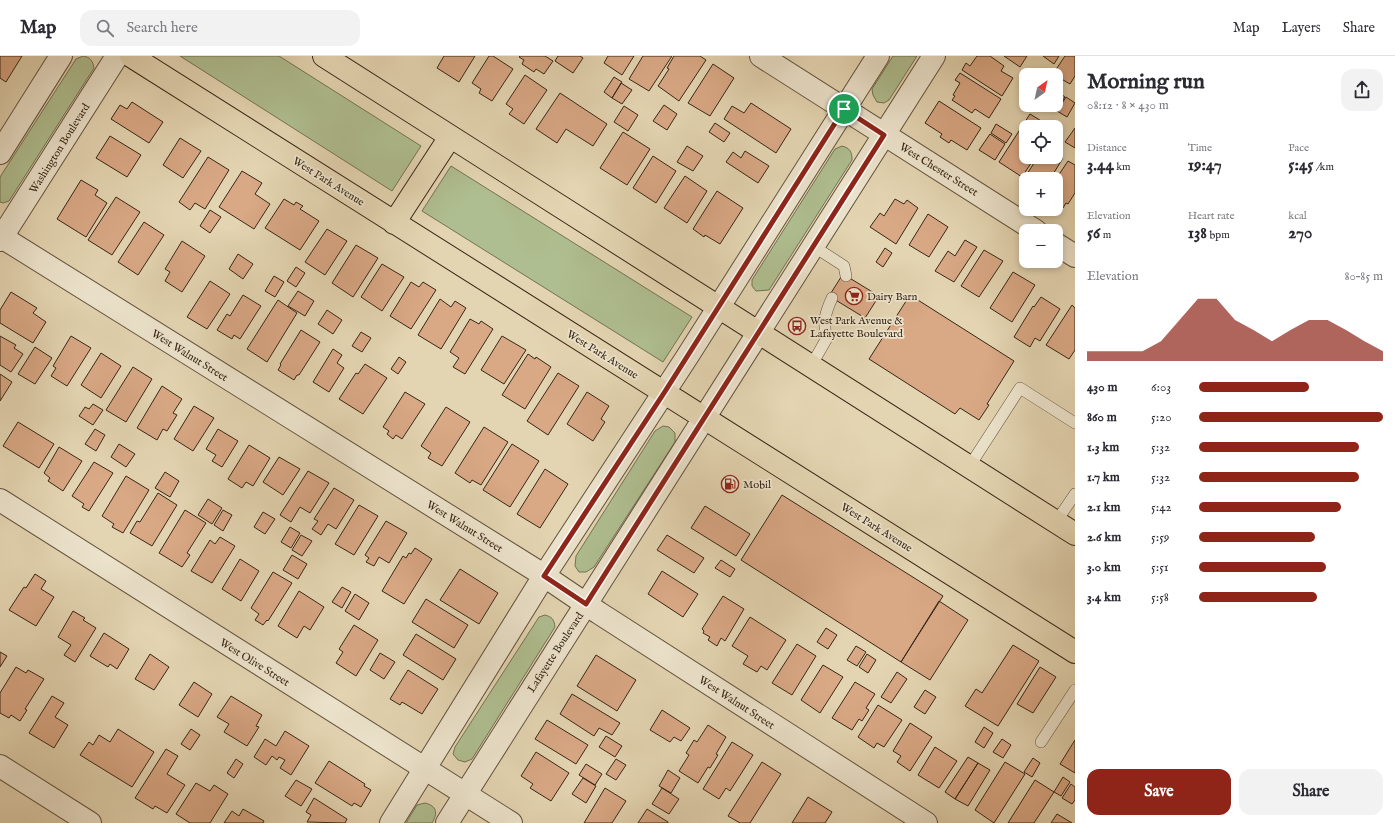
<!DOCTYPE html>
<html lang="en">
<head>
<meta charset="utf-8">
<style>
  :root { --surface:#fff; --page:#f2f2f3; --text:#2b2b33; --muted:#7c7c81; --line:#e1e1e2; --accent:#8f2418 }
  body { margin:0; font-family:"IM FELL English",serif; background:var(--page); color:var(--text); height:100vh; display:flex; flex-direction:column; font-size:15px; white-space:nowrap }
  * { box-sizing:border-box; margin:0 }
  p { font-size:13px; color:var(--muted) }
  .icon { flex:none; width:22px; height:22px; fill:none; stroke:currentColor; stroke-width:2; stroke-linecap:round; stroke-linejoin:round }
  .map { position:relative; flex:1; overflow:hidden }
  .sheet { display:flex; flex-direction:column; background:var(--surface); width:320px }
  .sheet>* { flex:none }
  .needle { width:26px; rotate:33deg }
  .fabs { position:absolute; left:1019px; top:12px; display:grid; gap:8px }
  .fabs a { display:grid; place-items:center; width:44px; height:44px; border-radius:8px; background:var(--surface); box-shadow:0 2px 6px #0003; font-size:20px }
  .pin { position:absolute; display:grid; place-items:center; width:34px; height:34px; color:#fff; margin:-17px; border:2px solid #fff; border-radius:50%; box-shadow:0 1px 4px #0007 }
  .round { display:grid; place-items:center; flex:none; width:42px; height:42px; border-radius:12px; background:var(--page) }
  .headline { display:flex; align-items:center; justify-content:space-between; height:68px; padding:0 12px }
  h1 { font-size:22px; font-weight:800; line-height:30px }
  .stats { display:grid; grid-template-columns:repeat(3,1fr); gap:6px; height:68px; padding:4px 12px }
  .stats div { display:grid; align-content:center }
  .stats b { font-size:17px; font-weight:800 }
  .stats small { font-size:11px; font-weight:400 }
  .stats p { font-size:11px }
  .chart { height:112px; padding:8px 12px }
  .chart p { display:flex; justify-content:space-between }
  .chart svg { width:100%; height:72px; margin-top:4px; fill:var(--accent); opacity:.7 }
  .cta { display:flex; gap:8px; margin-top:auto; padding:8px 12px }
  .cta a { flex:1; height:46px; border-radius:12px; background:var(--accent); color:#fff; font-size:16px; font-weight:800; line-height:46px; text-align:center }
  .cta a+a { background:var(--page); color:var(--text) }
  ul { padding:0 12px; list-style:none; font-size:13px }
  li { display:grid; grid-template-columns:64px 48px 1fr; align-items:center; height:30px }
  li i { height:10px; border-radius:5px; background:var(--accent) }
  header { display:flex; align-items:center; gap:24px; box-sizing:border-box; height:56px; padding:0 20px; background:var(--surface); border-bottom:1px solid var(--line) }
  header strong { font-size:19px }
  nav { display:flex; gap:22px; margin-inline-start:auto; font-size:14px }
  .search { width:280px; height:36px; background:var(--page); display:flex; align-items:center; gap:10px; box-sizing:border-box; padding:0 14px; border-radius:12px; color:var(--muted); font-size:15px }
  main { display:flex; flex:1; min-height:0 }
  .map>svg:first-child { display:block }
  .green { fill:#afbe90; stroke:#747253 }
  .building { fill:#d9a885; stroke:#382616 }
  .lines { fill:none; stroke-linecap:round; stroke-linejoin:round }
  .lane-casing { stroke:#63523d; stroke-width:12 }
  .street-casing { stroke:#63523d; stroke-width:24 }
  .highway-casing { stroke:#382616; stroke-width:24 }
  .lane { stroke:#ede4cd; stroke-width:11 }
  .street { stroke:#ede4cd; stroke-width:22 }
  .highway { stroke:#e4d5b2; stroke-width:22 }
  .route-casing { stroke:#fff; stroke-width:8 }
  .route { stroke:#8f2418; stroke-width:5 }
  .labels { text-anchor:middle; stroke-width:3.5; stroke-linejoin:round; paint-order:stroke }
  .street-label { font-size:11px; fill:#382616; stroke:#ede4cd }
  .poi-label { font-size:11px; fill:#382616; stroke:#ede4cd; text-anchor:start }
</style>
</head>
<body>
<header>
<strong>Map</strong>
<div class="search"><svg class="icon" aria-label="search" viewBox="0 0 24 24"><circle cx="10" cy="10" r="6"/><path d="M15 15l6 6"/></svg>Search here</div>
<nav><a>Map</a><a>Layers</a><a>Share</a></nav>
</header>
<main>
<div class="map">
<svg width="1075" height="767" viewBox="0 0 1075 767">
  <rect width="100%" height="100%" fill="#e4d5b2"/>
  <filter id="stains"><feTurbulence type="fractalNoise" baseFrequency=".005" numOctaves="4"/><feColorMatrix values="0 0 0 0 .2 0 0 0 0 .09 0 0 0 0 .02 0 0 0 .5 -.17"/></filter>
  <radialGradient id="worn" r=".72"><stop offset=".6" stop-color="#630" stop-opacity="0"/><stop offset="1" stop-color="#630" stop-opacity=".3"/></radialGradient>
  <!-- green -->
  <path class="green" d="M83,0C90,1 93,5 94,12L9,145L3,147L0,146V121L76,3Z
    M180,0H279L421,90L392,135Z
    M893,0H917L889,44L884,47L877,46L873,39L872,33Z
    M842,90C850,92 852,96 852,104L769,234L756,235L752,230V224L835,93Z
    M451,110L692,261L663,306L422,155Z
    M663,370L669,371L675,377V386L594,511L586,516H579L575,510L576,500L655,375Z
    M545,559C552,561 554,563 555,571L472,703L465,706L458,704L453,698L455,691L539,561Z
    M425,747C437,750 438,757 432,767H406L417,749Z"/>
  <!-- building -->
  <path class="building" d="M0,0H22L6,26L0,22Z
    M444,0H475L459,26L437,12Z
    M489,0H493L513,13L492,45L479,37L481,33L472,27Z
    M520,0H545L553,5L544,18L536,13L534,16L522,8L524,4L519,1Z
    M558,0H580L583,2L573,17L555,5Z
    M608,0H634L622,19L604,7Z
    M643,0H672L649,35L629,23Z
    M674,0H700L706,4L679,45L658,30L669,13L667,12Z
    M977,0H990L1004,10L1001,15L1013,22L1002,40L962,14L966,7L970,10Z
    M1004,0H1027L1020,11Z
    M1043,0H1059L1054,8Z
    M1065,0H1075V20L1070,28L1053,18Z
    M713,8L734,22L710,60L688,47Z
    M960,17L1001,43L989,62L975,53L972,57L952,44L955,40L953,39L960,27L955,24Z
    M525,19L547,34L524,68L509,58L513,53L506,48Z
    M614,21L622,26L612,42L604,36Z
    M621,27L632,34L622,48L612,42Z
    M1057,35L1065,41L1056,54L1048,49H1056Z
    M560,37L607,68L593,90L566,73L557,87L536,73Z
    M1066,41L1075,47L1067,61L1057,55Z
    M939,45L981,72L967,94L951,84L949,87L940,81L942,78L925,67Z
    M132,46L163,66L149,87L111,63L120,49L127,53Z
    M751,47L791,73L776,97L724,63L732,50L744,57Z
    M664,49L677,58L667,74L653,65Z
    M624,50L638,59L628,75L614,66Z
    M1030,58L1051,71H1026V101H1035L1022,121L999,106Z
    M715,67L730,77L724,86L709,76Z
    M996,68L1012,78L1006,87L991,77Z
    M1075,72V92L1065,86Z
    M623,76L650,93L627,129L600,112Z
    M990,78L1005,88L995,104L979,94Z
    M110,80L141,99L127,121L96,102Z
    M180,82L201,95L183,122L163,109Z
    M687,90L703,100L693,115L677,106Z
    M745,95L769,110L758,127L726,106L733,96L741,102Z
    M1056,97L1063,102L1050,123H1029L1025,121L1038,101H1056Z
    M653,100L676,115L656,147L633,132Z
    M208,101L229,114L205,153L195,147L190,154L179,146Z
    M1068,105L1075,109V137L1068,148L1066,147L1063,152L1056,148V123Z
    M242,115L262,127L255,138L270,148L254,173L219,151Z
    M685,120L707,135L687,167L664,152Z
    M81,124L98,134L95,139L107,147L86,181L57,163Z
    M717,135L743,152L720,188L705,179L704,181L693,173Z
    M116,141L140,156L112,199L88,184Z
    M284,143L294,149L296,146L303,150L300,153L319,165L300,194L265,172Z
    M895,143L904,148L907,144L918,152L896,188L870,171L880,157L884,160Z
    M210,154L221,161L210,177L200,170Z
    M928,158L948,171L929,201L909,189Z
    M144,166L164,179L138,219L118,206Z
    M327,173L347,185L325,219L305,206Z
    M965,184L977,191L954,226L935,215L948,195L955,200Z
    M182,185L205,200L182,236L165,225L170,216L165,213Z
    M356,189L378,202L353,241L332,227Z
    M885,192L892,197L883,211L876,206Z
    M984,194L1003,205L979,241L961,230Z
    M238,198L253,208L243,223L229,213Z
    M382,208L404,221L382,255L361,241Z
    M296,211L305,217L296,231L287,225Z
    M1013,216L1035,229L1012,266L990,252Z
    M843,218L879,240L865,262L829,240Z
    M274,220L284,226L275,241L265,235Z
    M210,225L230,238L207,273L187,261Z
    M411,226L419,231L423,226L436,234L411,273L390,260Z
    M298,235L314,245L305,260L288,250Z
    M11,236L37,252L33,257L46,266L33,287L0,267V254Z
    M243,239L261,250L240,283L234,279L232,283L217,274L227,258L230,260Z
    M910,239L1014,305L987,348L989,349L979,364L960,352L955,358L869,303Z
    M1041,241L1060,253L1040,285L1035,282L1030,291L1014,281L1033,250L1034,251Z
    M440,243L451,251L455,245L466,252L441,293L418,279Z
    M278,244L297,257L267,306L247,293Z
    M1072,249L1075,252V294L1069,303L1046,289Z
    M327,254L342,264L333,278L318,268Z
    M470,263L479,268L481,265L493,273L465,318L453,311L459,302L450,296Z
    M301,274L320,286L299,319H297L294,324L278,314L281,309L280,308Z
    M361,276L371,282L362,296L352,290Z
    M0,280L16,289L14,292L23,298L11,316L0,309Z
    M71,280L91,292L67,330L51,320L56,312L53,310Z
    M502,280L526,294L504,328L481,314Z
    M35,291L52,302L35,328L18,318Z
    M333,293L342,299L337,307L344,312L329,336L313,326Z
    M101,297L121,310L101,342L81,329Z
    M528,298L535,303L536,301L551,311L525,353L502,339Z
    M399,301L406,306L398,318L391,313Z
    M365,308L387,322L363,358L339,343L356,317L358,318Z
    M133,311L152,323L126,366L106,354Z
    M558,317L579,330L548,379L527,365Z
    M0,318L12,326L0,345Z
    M162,330L182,343L173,357L177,359L167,375L163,373L157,384L137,372Z
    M405,336L425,348L402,383L396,379L393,383L387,378L389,375L383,371Z
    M587,336L609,350L601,363L605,366L593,385L567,368Z
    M93,348L103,354L93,369L79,360L85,351L89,353Z
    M194,350L214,362L193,395L174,383Z
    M446,351L470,366L442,410L428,402L431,397L421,390Z
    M18,366L54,388L39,412L3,390Z
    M484,371L508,386L481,429L472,424L470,427L455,417Z
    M95,373L105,379L96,395L85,388Z
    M218,373L238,385L222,411L212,405L216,399L206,393Z
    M119,388L135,398L126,411L111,401Z
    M512,388L539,405L510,451L483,434Z
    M249,389L270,402L253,430L246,426L242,432L228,423Z
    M59,391L82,405L63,435L48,425L50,422L44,417Z
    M279,401L300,413L283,439L263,426Z
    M94,406L113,417L89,455L82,451L84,448L72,440Z
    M545,413L568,428L540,472L517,458Z
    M308,415L329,427L310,457L300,451L291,466L280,459Z
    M165,416L179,425L170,441L155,432Z
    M126,420L149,434L123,477L112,471L114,468L102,460Z
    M334,432L354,444L336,473L328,468L321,479L312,473L318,465L314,463Z
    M158,437L177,449L152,490L130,477L137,465L140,466Z
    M782,439L943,540L901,606L741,504Z
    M208,443L222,452L212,468L198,459Z
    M359,449L378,460L354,499L335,488Z
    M705,450L750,478L736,500L691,472Z
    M185,454L206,467L187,497L190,499L182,511L159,497Z
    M223,454L232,459L223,475L214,469Z
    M263,456L275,463L265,478L254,471Z
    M386,465L407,477L389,507L379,501L374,510L366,506L369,502L365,499Z
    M290,471L300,477L291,492L281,486Z
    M301,479L312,485L302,500L292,494Z
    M667,479L704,502L694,517L657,494Z
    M220,481L235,490L212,527L191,515L210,484L215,488Z
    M415,492L432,503L404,548L382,535L403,500L406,502L409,497L411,498Z
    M292,499L307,508L298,523L283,514Z
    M240,503L259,515L241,545L222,533Z
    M721,504L735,513L730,521L715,512Z
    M460,513L498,537L479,568L440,544Z
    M662,515L698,538L683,561L648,538Z
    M273,516L292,527L268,565L267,564L263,569L255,564L259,558L251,552Z
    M35,518L46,525L41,533L54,541L36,570L9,554L24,531L26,532Z
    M342,531L351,536L342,552L332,546Z
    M299,535L324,551L310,574L304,570L297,582L278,570Z
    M355,538L369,547L359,564L345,555Z
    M723,540L744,553L725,585L721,582L717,590L708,584L710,581L703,577L704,575L702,573Z
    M426,543L468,569L454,592L412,566Z
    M939,545L968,564L930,624L901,606Z
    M73,555L85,562L83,564L96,572L75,606L64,599L71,589L58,581Z
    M750,561L786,584L767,614L761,610L757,616L743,608L748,600L732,590Z
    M354,569L378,584L356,620L336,607L343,596L339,593Z
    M826,572L837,579L828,593L817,586Z
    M104,577L129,593L117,613L110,608L108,611L90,600Z
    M416,578L456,603L443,624L403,599Z
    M797,588L816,600L792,639L772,627Z
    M1013,589L1039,605L998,670L965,650L976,633L982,637Z
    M856,590L866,596L857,610L847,604Z
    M0,596L7,600L0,611Z
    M380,597L395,606L384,623L370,614Z
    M150,598L169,611L154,634L135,623Z
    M867,598L876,604L868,617L859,611Z
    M596,599L636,624L617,655L577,630Z
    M823,609L843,621L820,657L801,644Z
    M16,611L26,617L28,614L44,623L25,653L27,654L20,665L11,659L9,662L0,657V637Z
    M1040,611L1056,621L1033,657L1017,648Z
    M408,614L438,633L422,658L402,646L400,649L390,643Z
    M897,616L907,623L891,647L881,641Z
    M194,626L212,638L198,661L179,649Z
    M855,626L875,638L866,652L869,654L862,665L859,663L852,674L832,662Z
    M925,634L936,641L925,658L914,651Z
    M572,638L620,667L612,679L599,672L594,680L560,658Z
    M52,640L64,647L55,661L68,669L54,692L29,677Z
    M231,640L262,659L256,670L259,671L247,690L224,676L229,668L217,661Z
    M878,649L902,664L884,691L877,687L874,692L858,681Z
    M662,654L690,672L681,685L674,681L670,686L650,674Z
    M547,664L588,689L576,708L535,683Z
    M910,667L932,681L910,715L897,706L901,700L893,695Z
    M708,669L726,681L716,698L718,699L710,712L708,711L698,727L679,715L689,699L686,697L694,684L697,686Z
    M984,671L993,677L984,692L975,686Z
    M118,673L154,696L132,731L80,699L89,686L93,689L99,679L110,686Z
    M191,673L200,679L190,694L181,688Z
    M285,675L309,690L291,719L280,712L285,704L279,701L277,704L272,700L266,709L254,701L265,683L276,690Z
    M606,680L622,690L615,701L599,691Z
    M1002,683L1011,689L1003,702L993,696Z
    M1075,684V717L1060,708Z
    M732,686L753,699L730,735L726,732L719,743L703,733Z
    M935,691L957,705L939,732L918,719Z
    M166,693L178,700L167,718L185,729L167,757L155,750L153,753L135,742Z
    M536,696L569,717L551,745L530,732L533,728L521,720Z
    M968,701L978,707L955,743L945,736Z
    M1033,702L1040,707L1032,721L1024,716Z
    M236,703L243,708L234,722L227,717Z
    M616,703L626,709L616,724L606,718Z
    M329,705L365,728L364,730L371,734L361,751L354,747L352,750L315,727Z
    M762,706L781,718L750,767H740L728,760Z
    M1005,706L1025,718L994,767L975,754Z
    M978,707L990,714L968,750L955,743Z
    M586,708L602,718L595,729L579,719Z
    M668,714L680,722L671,737L659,730Z
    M1063,721L1070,726L1061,740L1054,736Z
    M583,722L596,730L586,747L572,738Z
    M296,724L312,733L301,750L285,740Z
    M1035,724L1054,736L1034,767H1008Z
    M196,727L210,735L214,729L228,738L210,767H190L176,758Z
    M1071,728L1075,731V744L1072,748L1062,742Z
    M605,732L626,745L612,767H584Z
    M662,732L679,743L669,758L652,748Z
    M808,741L832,756L825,767H792Z
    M314,742L347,763L345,767L307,766L311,759L306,756Z
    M243,753L264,765L263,767H224L232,755L239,760Z
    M647,753L668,766V767H638Z
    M1057,758L1072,767H1051Z"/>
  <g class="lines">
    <defs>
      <path id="lane" d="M813,190L844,210L846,220
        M811,310L827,282C822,267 826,255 832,242
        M969,411L1020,332L1075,367
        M1056,466L1075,438
        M1041,686L1075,634"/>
      <path id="street" d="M761,0L1036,175
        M0,97L61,0
        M0,180L537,515L599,557L926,767
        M0,184L117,0
        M1056,188L1075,200
        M0,444L511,767
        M0,710L90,767
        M391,767L544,520L687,301L878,0
        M447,767L934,0"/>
      <path id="highway" d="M131,0L1075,596
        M324,0L1075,478
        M394,167L450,81"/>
    </defs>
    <!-- lane casing -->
    <use href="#lane" class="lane-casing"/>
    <!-- street casing -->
    <use href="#street" class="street-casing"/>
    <!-- highway casing -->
    <use href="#highway" class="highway-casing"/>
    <!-- lane -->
    <use href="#lane" class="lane"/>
    <!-- street -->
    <use href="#street" class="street"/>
    <!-- highway -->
    <use href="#highway" class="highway"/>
  </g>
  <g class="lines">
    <defs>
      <path id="route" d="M844,53L884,79L586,548L544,520L664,337Z"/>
    </defs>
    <!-- route casing -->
    <use href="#route" class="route-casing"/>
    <!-- route -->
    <use href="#route" class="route"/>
  </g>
  <!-- icons -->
  <defs>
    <symbol id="supermarket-ring" viewBox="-11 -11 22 22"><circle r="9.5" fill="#ede4cd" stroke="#8f2418" stroke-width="1.5"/><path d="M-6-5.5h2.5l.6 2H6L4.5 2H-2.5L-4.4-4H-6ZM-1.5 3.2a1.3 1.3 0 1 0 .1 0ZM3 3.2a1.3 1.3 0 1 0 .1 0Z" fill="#8f2418"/></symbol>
    <symbol id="bus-ring" viewBox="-11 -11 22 22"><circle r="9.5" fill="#ede4cd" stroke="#8f2418" stroke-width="1.5"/><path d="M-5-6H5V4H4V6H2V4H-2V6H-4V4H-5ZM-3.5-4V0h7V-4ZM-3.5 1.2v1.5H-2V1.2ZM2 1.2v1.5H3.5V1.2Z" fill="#8f2418"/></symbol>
    <symbol id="fuel-ring" viewBox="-11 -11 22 22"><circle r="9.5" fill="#ede4cd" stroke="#8f2418" stroke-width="1.5"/><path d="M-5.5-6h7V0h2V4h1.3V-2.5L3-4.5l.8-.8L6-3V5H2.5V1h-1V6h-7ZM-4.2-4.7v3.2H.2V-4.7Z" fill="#8f2418"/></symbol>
  </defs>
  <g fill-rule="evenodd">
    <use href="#supermarket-ring" x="844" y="230" width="20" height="20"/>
    <use href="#bus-ring" x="787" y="260" width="20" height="20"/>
    <use href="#fuel-ring" x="720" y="418" width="20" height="20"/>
  </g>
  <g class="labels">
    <!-- street labels -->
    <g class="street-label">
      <text transform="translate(59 92) rotate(-58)" y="4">Washington Boulevard</text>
      <text transform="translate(939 113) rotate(32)" y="4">West Chester Street</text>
      <text transform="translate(329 125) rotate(32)" y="4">West Park Avenue</text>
      <text transform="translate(603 298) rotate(32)" y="4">West Park Avenue</text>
      <text transform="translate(190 299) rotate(32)" y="4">West Walnut Street</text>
      <text transform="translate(465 470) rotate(32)" y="4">West Walnut Street</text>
      <text transform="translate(877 471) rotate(32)" y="4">West Park Avenue</text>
      <text transform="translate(555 596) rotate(-57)" y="4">Lafayette Boulevard</text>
      <text transform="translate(255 606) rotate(32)" y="4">West Olive Street</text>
      <text transform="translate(737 646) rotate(33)" y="4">West Walnut Street</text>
    </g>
    <!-- poi labels -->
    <g class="poi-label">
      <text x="867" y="244">Dairy Barn</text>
      <text x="810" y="268">West Park Avenue &amp;<tspan x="810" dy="13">Lafayette Boulevard</tspan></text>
      <text x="743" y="432">Mobil</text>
    </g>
  </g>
  <rect width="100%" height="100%" filter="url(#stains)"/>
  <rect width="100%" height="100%" fill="url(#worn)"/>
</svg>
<div class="fabs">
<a><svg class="needle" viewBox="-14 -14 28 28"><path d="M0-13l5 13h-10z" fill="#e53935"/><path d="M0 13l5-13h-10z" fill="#7c7c81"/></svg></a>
<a><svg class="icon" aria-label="locate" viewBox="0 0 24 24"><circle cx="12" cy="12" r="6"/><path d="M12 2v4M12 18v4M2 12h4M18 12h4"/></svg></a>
<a>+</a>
<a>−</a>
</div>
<div class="pin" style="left:844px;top:53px;background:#1e9e55"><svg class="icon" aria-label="arrive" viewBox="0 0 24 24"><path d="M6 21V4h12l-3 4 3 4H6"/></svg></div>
</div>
<section class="sheet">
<div class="headline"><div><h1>Morning run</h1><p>08:12 · 8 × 430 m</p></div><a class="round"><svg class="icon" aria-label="share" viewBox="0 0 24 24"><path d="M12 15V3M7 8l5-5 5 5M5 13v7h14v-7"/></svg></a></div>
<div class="stats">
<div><p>Distance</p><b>3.44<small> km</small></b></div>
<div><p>Time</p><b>19:47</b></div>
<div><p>Pace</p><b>5:45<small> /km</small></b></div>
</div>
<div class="stats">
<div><p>Elevation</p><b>56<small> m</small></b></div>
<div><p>Heart rate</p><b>138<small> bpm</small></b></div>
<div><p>kcal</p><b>270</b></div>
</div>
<div class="chart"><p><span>Elevation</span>80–85 m</p>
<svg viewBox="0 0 160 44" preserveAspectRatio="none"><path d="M0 44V38L10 38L20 38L30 38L40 32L50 19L60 6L70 6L80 19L90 25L100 32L110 25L120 19L130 19L140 25L150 32L160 38V44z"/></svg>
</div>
<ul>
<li><b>430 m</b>6:03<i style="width:60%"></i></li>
<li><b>860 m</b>5:20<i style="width:100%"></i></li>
<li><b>1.3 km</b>5:32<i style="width:87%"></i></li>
<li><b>1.7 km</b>5:32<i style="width:87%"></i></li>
<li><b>2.1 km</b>5:42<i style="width:77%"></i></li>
<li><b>2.6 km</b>5:59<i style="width:63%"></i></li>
<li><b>3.0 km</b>5:51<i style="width:69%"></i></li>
<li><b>3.4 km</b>5:58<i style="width:64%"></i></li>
</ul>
<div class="cta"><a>Save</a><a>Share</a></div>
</section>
</main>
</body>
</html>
